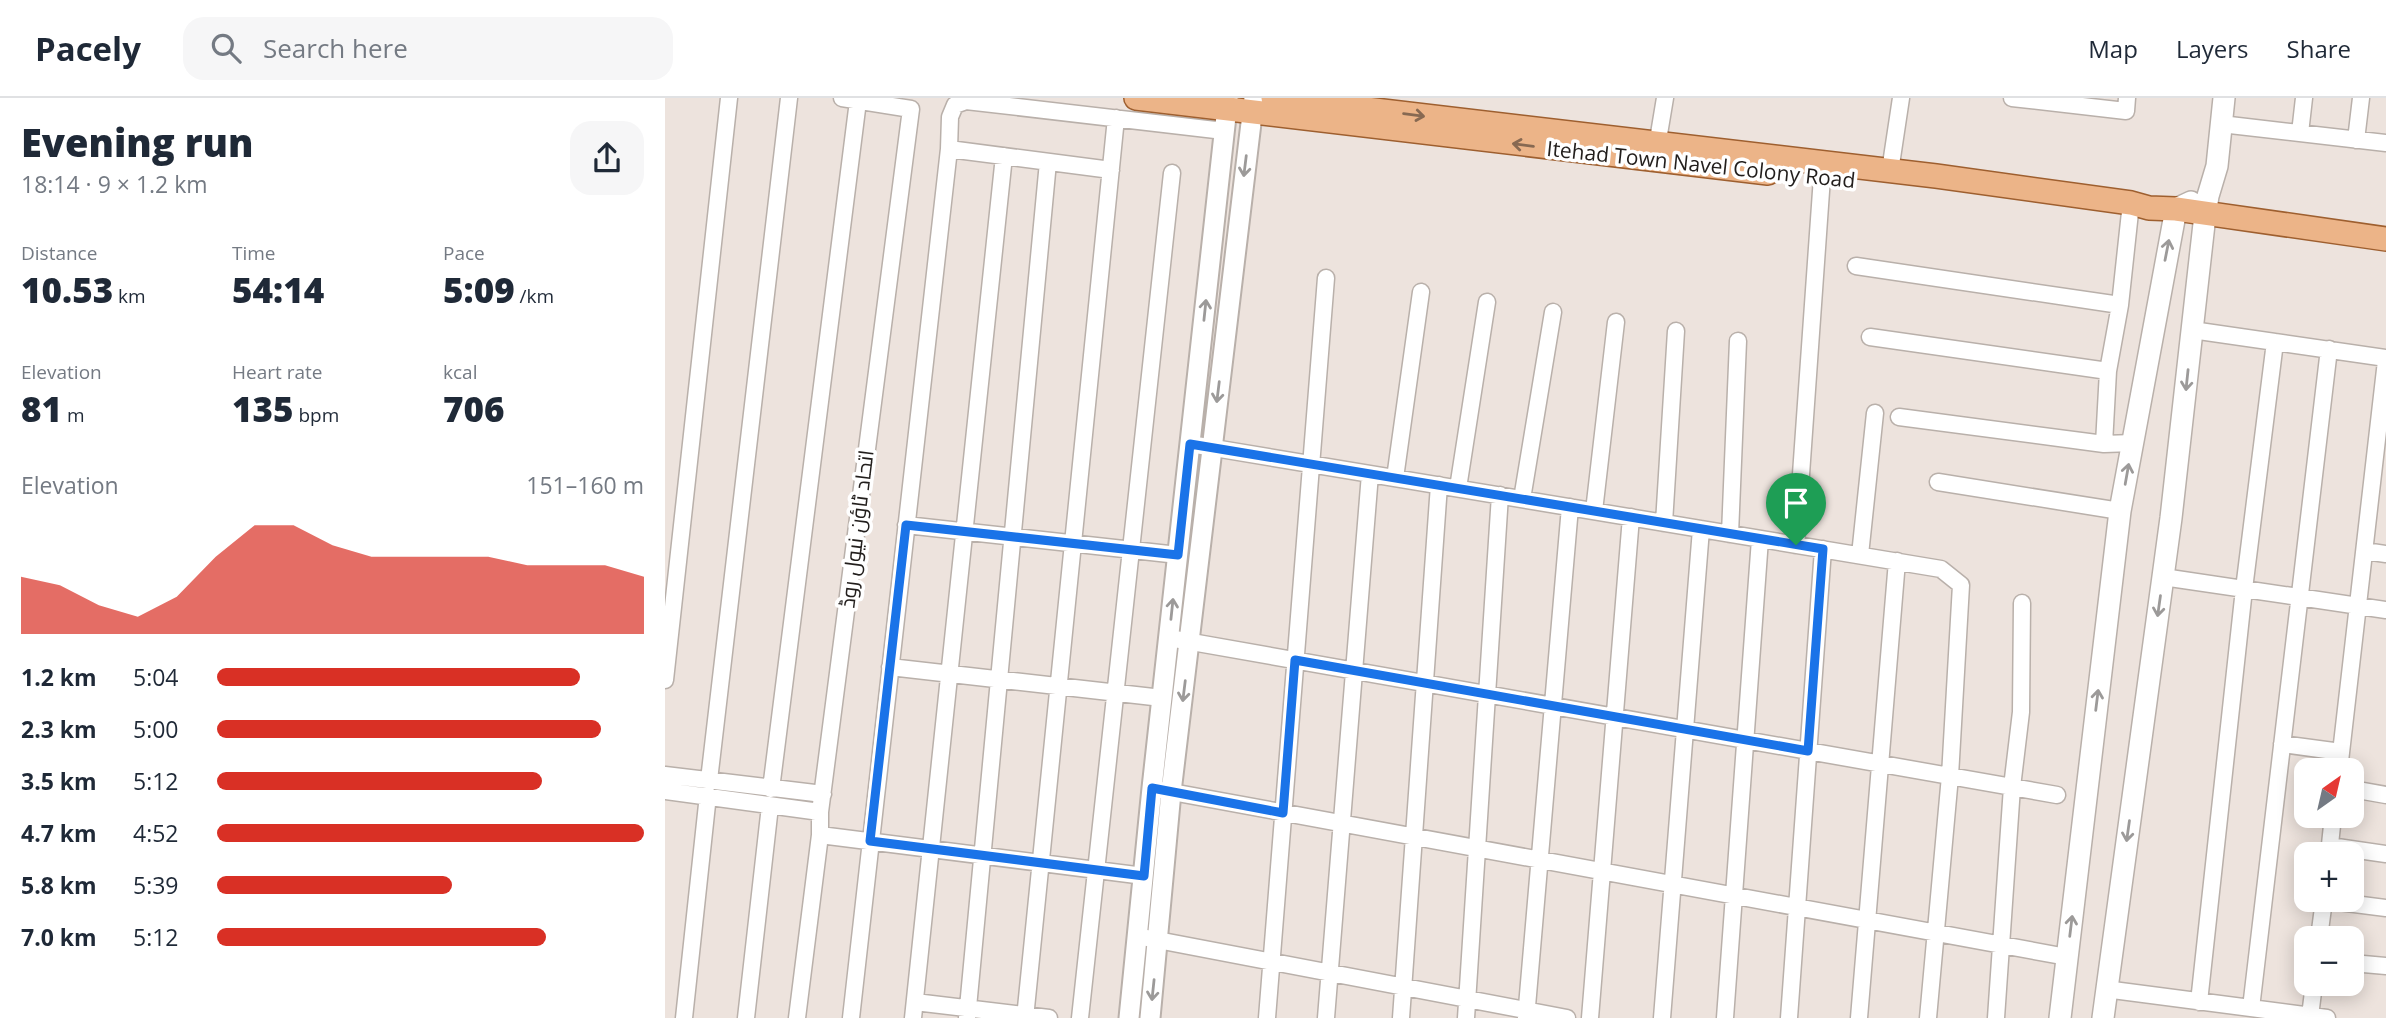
<!DOCTYPE html>
<html lang="en">
<head>
<meta charset="utf-8">
<style>
  :root { --surface:#fff; --page:#f6f6f7; --text:#1f2937; --muted:#747a83; --line:#e0e1e3; --accent:#d93025 }
  body { margin:0; font-family:"Open Sans",Cairo,sans-serif; background:var(--page); color:var(--text); height:100vh; display:flex; flex-direction:column; font-size:26px; white-space:nowrap }
  * { box-sizing:border-box; margin:0 }
  p { font-size:23px; color:var(--muted) }
  .icon { flex:none; width:38px; height:38px; fill:none; stroke:currentColor; stroke-width:2; stroke-linecap:round; stroke-linejoin:round }
  .map { position:relative; flex:1; overflow:hidden }
  .panel { display:flex; flex-direction:column; background:var(--surface); width:665px }
  .panel>* { flex:none }
  .needle { width:46px; rotate:34deg }
  .controls { position:absolute; left:1629px; top:660px; display:grid; gap:14px }
  .controls a { display:grid; place-items:center; width:70px; height:70px; border-radius:14px; background:var(--surface); box-shadow:0 4px 18px #0003; font-size:35px }
  .pin { position:absolute; display:grid; place-items:center; width:60px; height:60px; color:#fff; margin:-72px -30px; border-radius:50% 50% 50% 0; rotate:-45deg; box-shadow:0 0 7px #0007 }
  .pin .icon { rotate:45deg }
  .round { display:grid; place-items:center; flex:none; width:74px; height:74px; border-radius:21px; background:var(--page) }
  .summary { display:flex; align-items:center; justify-content:space-between; height:119px; padding:0 21px }
  h1 { font-size:38px; font-weight:800; line-height:52px }
  .stats { display:grid; grid-template-columns:repeat(3,1fr); gap:10px; height:119px; padding:7px 21px }
  .stats div { display:grid; align-content:center }
  .stats b { font-size:35px; font-weight:800 }
  .stats small { font-size:19px; font-weight:400 }
  .stats p { font-size:19px }
  .chart { height:196px; padding:14px 21px }
  .chart p { display:flex; justify-content:space-between }
  .chart svg { width:100%; height:126px; margin-top:7px; fill:var(--accent); opacity:.7 }
  ul { padding:0 21px; list-style:none; font-size:23px }
  li { display:grid; grid-template-columns:112px 84px 1fr; align-items:center; height:52px }
  li i { height:18px; border-radius:9px; background:var(--accent) }
  header { display:flex; align-items:center; gap:42px; box-sizing:border-box; height:98px; padding:0 35px; background:var(--surface); border-bottom:2px solid var(--line) }
  header strong { font-size:33px }
  nav { display:flex; gap:38px; margin-inline-start:auto; font-size:24px }
  .search { width:490px; height:63px; background:var(--page); display:flex; align-items:center; gap:18px; box-sizing:border-box; padding:0 24px; border-radius:21px; color:var(--muted); font-size:26px }
  main { display:flex; flex:1; min-height:0 }
  .map>svg:first-child { display:block }
  .lines { fill:none; stroke-linecap:round; stroke-linejoin:round }
  .minor-casing { stroke:#b9b0aa; stroke-width:19 }
  .tertiary-casing { stroke:#b9b0aa; stroke-width:23 }
  .secondary-casing { stroke:#b9b0aa; stroke-width:24 }
  .primary-casing { stroke:#9e5f2f; stroke-width:26 }
  .minor { stroke:#fff; stroke-width:16 }
  .tertiary { stroke:#fff; stroke-width:19 }
  .secondary { stroke:#fff; stroke-width:21 }
  .primary { stroke:#ecb488; stroke-width:23 }
  .oneway { stroke:#876952 }
  .oneway2 { stroke:#9c9a99 }
  .route-casing { stroke:#fff; stroke-width:14 }
  .route { stroke:#1a73e8; stroke-width:9 }
  .labels { text-anchor:middle; stroke-width:7; stroke-linejoin:round; paint-order:stroke }
  .street-label { font-size:21px; fill:#221e1c; stroke:#fff }
</style>
</head>
<body>
<header>
<strong>Pacely</strong>
<div class="search"><svg class="icon" aria-label="search" viewBox="0 0 24 24"><circle cx="10" cy="10" r="6"/><path d="M15 15l6 6"/></svg>Search here</div>
<nav><a>Map</a><a>Layers</a><a>Share</a></nav>
</header>
<main>
<section class="panel">
<div class="summary"><div><h1>Evening run</h1><p>18:14 · 9 × 1.2 km</p></div><a class="round"><svg class="icon" aria-label="share" viewBox="0 0 24 24"><path d="M12 15V3M7 8l5-5 5 5M5 13v7h14v-7"/></svg></a></div>
<div class="stats">
<div><p>Distance</p><b>10.53<small> km</small></b></div>
<div><p>Time</p><b>54:14</b></div>
<div><p>Pace</p><b>5:09<small> /km</small></b></div>
</div>
<div class="stats">
<div><p>Elevation</p><b>81<small> m</small></b></div>
<div><p>Heart rate</p><b>135<small> bpm</small></b></div>
<div><p>kcal</p><b>706</b></div>
</div>
<div class="chart"><p><span>Elevation</span>151–160 m</p>
<svg viewBox="0 0 160 44" preserveAspectRatio="none"><path d="M0 44V24L10 27L20 34L30 38L40 31L50 17L60 6L70 6L80 13L90 17L100 17L110 17L120 17L130 20L140 20L150 20L160 24V44z"/></svg>
</div>
<ul>
<li><b>1.2 km</b>5:04<i style="width:85%"></i></li>
<li><b>2.3 km</b>5:00<i style="width:90%"></i></li>
<li><b>3.5 km</b>5:12<i style="width:76%"></i></li>
<li><b>4.7 km</b>4:52<i style="width:100%"></i></li>
<li><b>5.8 km</b>5:39<i style="width:55%"></i></li>
<li><b>7.0 km</b>5:12<i style="width:77%"></i></li>
</ul>
</section>
<div class="map">
<svg width="1721" height="920" viewBox="0 0 1721 920">
  <rect width="100%" height="100%" fill="#ede3dd"/>
  <g class="lines">
    <defs>
      <path id="minor" d="M1347,0L1461,13L1462,0
        M1556,26L1721,45
        M1635,35L1639,0
        M1691,42L1696,0
        M284,51L446,72
        M991,54L1000,0
        M1225,73L1236,0
        M1466,105L1455,207L1443,273L1439,346L1468,345
        M1191,168L1455,207
        M1527,232L1721,260
        M1205,239L1443,273
        M1234,319L1439,346
        M525,346L1276,471L1296,487L1285,678L1263,920
        M730,380L756,194
        M1273,384L1455,413
        M793,390L822,204
        M857,401L888,214
        M929,413L951,224
        M999,425L1011,233
        M241,427L513,457
        M1065,436L1073,243
        M1131,447L1158,65
        M1700,453L1721,456
        M1195,457L1210,315
        M1498,479L1721,512
        M504,540L1392,697
        M225,569L497,600
        M0,582L64,0
        M1617,646L1676,654
        M1674,672L1721,263
        M0,677L158,696
        M44,682L124,0
        M106,691L193,3
        M1687,691L1721,697
        M496,692L1402,859
        M0,693L155,714
        M155,737L479,778
        M1665,748L1721,756
        M1664,756L1668,718
        M1658,802L1721,810
        M482,840L902,920
        M1654,840L1659,802
        M1687,865L1721,868
        M1440,891L1662,920
        M250,904L384,920
        M1534,904L1579,491L1610,244
        M1586,910L1664,251
        M1645,918L1649,886
        M19,920L43,697
        M81,920L105,708
        M132,920L155,737V714L246,11L177,0
        M186,920L284,51L285,19L290,7L301,3L559,33
        M248,920L339,58
        M302,920L383,64
        M360,920L451,20
        M415,920L507,75
        M602,920L661,180
        M661,920L705,376
        M736,920L774,387
        M801,920L835,397
        M861,920L905,409
        M925,920L966,419
        M997,920L1036,431
        M1060,920L1095,441
        M1124,920L1158,451
        M1194,920L1232,463
        M1331,920L1347,689L1356,614L1357,505"/>
      <path id="tertiary" d="M464,920L487,690L563,0
        M485,920L506,694L589,0"/>
      <path id="secondary" d="M1395,920L1455,413L1511,111L1526,104
        M1438,920L1506,420L1540,117L1543,98L1552,68L1559,0"/>
      <path id="primary" d="M471,0L1103,75
        M608,0L1271,78L1466,105L1484,110L1511,111L1721,141"/>
    </defs>
    <!-- minor casing -->
    <use href="#minor" class="minor-casing"/>
    <!-- tertiary casing -->
    <use href="#tertiary" class="tertiary-casing"/>
    <!-- secondary casing -->
    <use href="#secondary" class="secondary-casing"/>
    <!-- primary casing -->
    <use href="#primary" class="primary-casing"/>
    <!-- minor -->
    <use href="#minor" class="minor"/>
    <!-- tertiary -->
    <use href="#tertiary" class="tertiary"/>
    <!-- secondary -->
    <use href="#secondary" class="secondary"/>
    <!-- primary -->
    <use href="#primary" class="primary"/>
  </g>
  <!-- one-way arrows -->
  <defs><path id="oneway-shaft" d="M-6 0H5M1.5-3L5.5 0L1.5 3" fill="none" stroke-width="1.6" stroke-linecap="round" stroke-linejoin="round" transform="scale(1.75)"/></defs>
  <g class="oneway">
    <use href="#oneway-shaft" transform="translate(749 17) rotate(7)"/>
    <use href="#oneway-shaft" transform="translate(858 47) rotate(-173)"/>
  </g>
  <g class="oneway2">
    <use href="#oneway-shaft" transform="translate(580 68) rotate(97)"/>
    <use href="#oneway-shaft" transform="translate(1502 152) rotate(-79)"/>
    <use href="#oneway-shaft" transform="translate(540 212) rotate(-84)"/>
    <use href="#oneway-shaft" transform="translate(1522 282) rotate(96)"/>
    <use href="#oneway-shaft" transform="translate(553 294) rotate(97)"/>
    <use href="#oneway-shaft" transform="translate(1462 376) rotate(-80)"/>
    <use href="#oneway-shaft" transform="translate(1494 508) rotate(98)"/>
    <use href="#oneway-shaft" transform="translate(507 511) rotate(-84)"/>
    <use href="#oneway-shaft" transform="translate(519 593) rotate(97)"/>
    <use href="#oneway-shaft" transform="translate(1432 602) rotate(-83)"/>
    <use href="#oneway-shaft" transform="translate(1463 733) rotate(98)"/>
    <use href="#oneway-shaft" transform="translate(1406 828) rotate(-83)"/>
    <use href="#oneway-shaft" transform="translate(488 892) rotate(96)"/>
  </g>
  <g class="lines">
    <defs>
      <path id="route" d="M525,346L1158,451L1143,653L630,562L618,715L487,690L479,778L205,743L241,427L513,457Z"/>
    </defs>
    <!-- route casing -->
    <use href="#route" class="route-casing"/>
    <!-- route -->
    <use href="#route" class="route"/>
  </g>
  <g class="labels">
    <!-- street labels -->
    <g class="street-label">
      <text transform="translate(1036 67) rotate(6)" y="7">Itehad Town Navel Colony Road</text>
      <text transform="translate(192 431) rotate(-83)" y="7">اتحاد ٹاؤن نیول روڈ</text>
    </g>
  </g>
</svg>
<div class="controls">
<a><svg class="needle" viewBox="-14 -14 28 28"><path d="M0-13l5 13h-10z" fill="#e53935"/><path d="M0 13l5-13h-10z" fill="#747a83"/></svg></a>
<a>+</a>
<a>−</a>
</div>
<div class="pin" style="left:1131px;top:447px;background:#1e9e55"><svg class="icon" aria-label="arrive" viewBox="0 0 24 24"><path d="M6 21V4h12l-3 4 3 4H6"/></svg></div>
</div>
</main>
</body>
</html>
